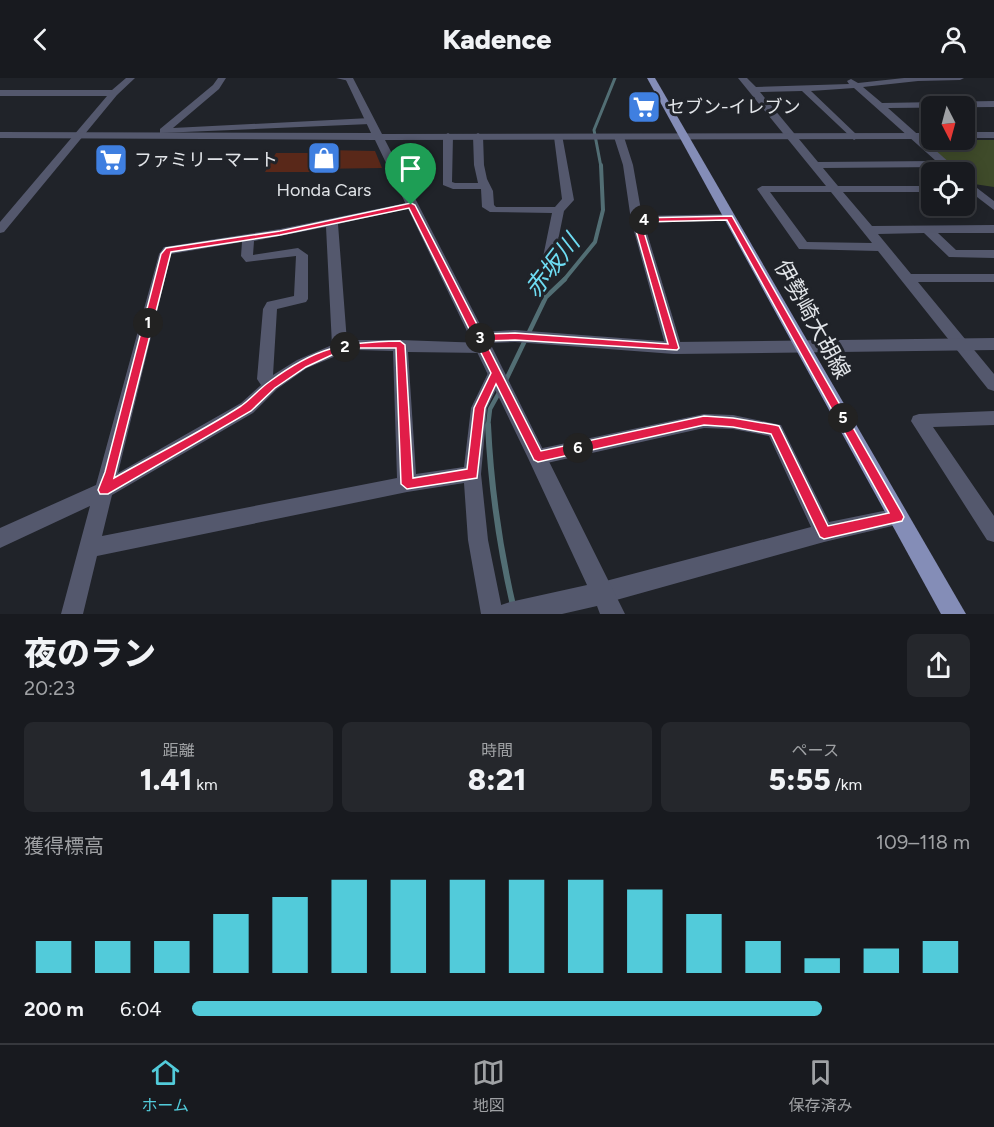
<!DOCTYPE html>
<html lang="ja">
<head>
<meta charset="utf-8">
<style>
  :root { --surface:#181a1f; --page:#25272c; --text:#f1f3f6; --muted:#9fa1a4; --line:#36383d; --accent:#52cbda }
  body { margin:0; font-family:Figtree,"Noto Sans JP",sans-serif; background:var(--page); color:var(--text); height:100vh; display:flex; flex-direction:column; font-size:22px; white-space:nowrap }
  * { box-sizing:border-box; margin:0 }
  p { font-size:20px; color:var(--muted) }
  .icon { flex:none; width:33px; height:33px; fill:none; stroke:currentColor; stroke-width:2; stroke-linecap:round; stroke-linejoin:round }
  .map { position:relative; height:536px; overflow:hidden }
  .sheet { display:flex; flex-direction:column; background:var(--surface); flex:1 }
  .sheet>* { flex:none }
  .needle { width:39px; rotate:174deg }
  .tools { position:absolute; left:921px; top:18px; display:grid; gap:12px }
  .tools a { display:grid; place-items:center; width:54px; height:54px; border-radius:9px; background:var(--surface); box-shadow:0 3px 15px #0003,0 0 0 2px var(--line); font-size:30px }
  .pin { position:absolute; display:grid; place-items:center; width:51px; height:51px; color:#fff; margin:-62px -26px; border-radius:50% 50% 50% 0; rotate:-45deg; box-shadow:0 0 6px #0007 }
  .pin .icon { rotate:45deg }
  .km { position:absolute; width:30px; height:30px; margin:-15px; border-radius:50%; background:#222; color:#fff; font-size:16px; line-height:30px; text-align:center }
  .round { display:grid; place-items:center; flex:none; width:63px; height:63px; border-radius:9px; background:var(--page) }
  .overview { display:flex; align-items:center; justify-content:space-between; height:102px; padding:0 24px }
  h1 { font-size:33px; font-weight:800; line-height:45px }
  .figures { display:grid; grid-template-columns:repeat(3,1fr); gap:9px; height:102px; padding:6px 24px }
  .figures div { display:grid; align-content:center; border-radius:9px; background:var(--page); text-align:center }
  .figures b { font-size:30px; font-weight:800 }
  .figures small { font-size:16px; font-weight:400 }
  .figures p { font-size:16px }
  .chart { height:168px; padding:12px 24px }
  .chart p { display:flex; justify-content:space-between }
  .chart svg { width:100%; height:108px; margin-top:6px; stroke:var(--accent); stroke-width:6 }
  ul { padding:0 24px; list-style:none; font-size:20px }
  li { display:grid; grid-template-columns:96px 72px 1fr; align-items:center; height:45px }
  li i { height:15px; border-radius:8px; background:var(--accent) }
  header { display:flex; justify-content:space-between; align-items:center; height:78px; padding:0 24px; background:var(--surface); font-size:27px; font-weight:800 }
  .tab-bar { display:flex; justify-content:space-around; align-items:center; height:84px; border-top:2px solid var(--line); background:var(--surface); font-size:16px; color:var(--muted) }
  .tab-bar a { display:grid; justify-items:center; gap:3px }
  .tab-bar .selected { color:var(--accent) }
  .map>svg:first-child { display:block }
  .green { fill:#3f4b2a }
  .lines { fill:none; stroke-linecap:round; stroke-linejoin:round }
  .stream-far3 { stroke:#526e74; stroke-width:3 }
  .stream-far2 { stroke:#526e74; stroke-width:4 }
  .stream-far1 { stroke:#526e74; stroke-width:4.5 }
  .stream { stroke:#526e74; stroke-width:6 }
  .building { fill:#592819 }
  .minor { fill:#54586d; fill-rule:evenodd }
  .tertiary { fill:#54586d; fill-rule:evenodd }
  .primary { fill:#848db7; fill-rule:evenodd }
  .route { fill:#e11d48; stroke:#fff; stroke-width:1.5; fill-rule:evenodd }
  .labels { text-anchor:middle; stroke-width:6; stroke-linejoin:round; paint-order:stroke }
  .far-poi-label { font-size:18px; fill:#e1e4e8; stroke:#202329; text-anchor:start }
  .street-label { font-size:22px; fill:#e1e4e8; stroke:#202329 }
  .water-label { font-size:24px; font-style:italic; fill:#6edcf3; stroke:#202329 }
</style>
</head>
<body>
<header><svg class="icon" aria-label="back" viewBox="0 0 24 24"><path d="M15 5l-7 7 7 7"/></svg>Kadence<svg class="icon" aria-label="person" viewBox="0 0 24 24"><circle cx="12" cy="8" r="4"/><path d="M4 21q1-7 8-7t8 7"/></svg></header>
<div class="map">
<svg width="994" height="536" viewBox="0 0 994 536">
  <rect width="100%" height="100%" fill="#202329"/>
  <!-- green -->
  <path class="green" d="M929,62H994V109L974,106L965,98L964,94H960L925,65Z"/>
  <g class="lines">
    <!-- stream-far3 -->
    <path class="stream-far3" d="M601,89L594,52L615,0"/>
    <!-- stream-far2 -->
    <path class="stream-far2" d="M564,202L595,164L603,132L601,87"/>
    <!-- stream-far1 -->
    <path class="stream-far1" d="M504,306L546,219L565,201
      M488,348L490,331L500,313"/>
    <!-- stream -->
    <path class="stream" d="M488,347C491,411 500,473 515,536"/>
  </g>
  <!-- building -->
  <path class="building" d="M324,72L375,73L382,90L313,91L310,94H265L276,75H323Z"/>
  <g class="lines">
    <!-- minor -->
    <path class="minor" d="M126,0H135L117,17L4,154L0,155V144L107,18H0V12H112Z
      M218,0H226L219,11L173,50L370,40L375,43L370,46L160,55V51L213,7Z
      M336,0H352L353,1L349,3Z
      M738,0H747L756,9L849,6L847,3L851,1L858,5L904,0H964L960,2L918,3L863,9L882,25L994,23V29L888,30L960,94H949L943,89L823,90L838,108H932V114H843L872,148L994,147V155H938L956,172H994V180L949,179L924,155L878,156L911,196H994V204H918L994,296V313L988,311L878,173L799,171L757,111L762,108H826ZM854,10L936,83L818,84L760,14L802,13L854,62L859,59L857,57L811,13ZM770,114H831L872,165L807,164Z
      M448,55L453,58L452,104L455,105H478L474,87L473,58L478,55L483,58L484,87L487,101L493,113L494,127L496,129H555L562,121L554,59L562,57L574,122L564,133L553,187H543L542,184L552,135L490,134L482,129L481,111H453L443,107V58Z
      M619,56L624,59L633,87L642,138L729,136L735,139L729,142L644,145L682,270L679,274H669L666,270L631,142L623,87L614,59Z
      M964,100L994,123V132L964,109Z
      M411,124L415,125V129L338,146L347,264L357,262H400L484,265L489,266L492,270L489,274L484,275L408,274L416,396L464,389L471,330L490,291H502L504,295L487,330L481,396L488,462L503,536H481L468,462L464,405L407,414L97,478L83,536H61L90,428L0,470V450L96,407L159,176L164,169L280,151ZM326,149L332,267L297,282L273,297L277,231L306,224L308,221V177L298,170L253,177L254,163ZM242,164L241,178L246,184L296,178L294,218L267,224L263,231L257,301L261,307L241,325L118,395L171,176ZM357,272L393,273L397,400L102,458L112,417L253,335L277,311L307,290L336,278Z
      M994,333V347L933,349L994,438V464L987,462L911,343L913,338L919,336Z
      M704,336L733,337L781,347L829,444L898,430L905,433L908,439L905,445L824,464L602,526L594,523L591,515L594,507L602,504L811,449L769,358L733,351L704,350L538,387L532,384L529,379L532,374L538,371Z"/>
    <!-- tertiary -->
    <path class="tertiary" d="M345,0H353L382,56L932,55V61L385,62L484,254L515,252L674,264L994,260V272L674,276L515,264L490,265L625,536H600L597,528L562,536H498L501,527L510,524L587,507L528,380L375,62L0,60V54L371,55Z
      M964,54H994V60H964Z"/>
    <!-- primary -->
    <path class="primary" d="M647,0H655L966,536H941Z"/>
  </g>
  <!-- route -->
  <path class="route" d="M411,125L415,127L482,256L515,255L668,266L633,142L637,140L732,138L902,435L904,439L902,443L824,461L820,459L771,356L733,349L704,347L538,384L534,382L496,306L485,330L477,400L407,411L401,406L396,270H357L334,276L306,289L275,310L251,333L108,416H100L98,412L105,394L161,176L166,170L280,153ZM409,130L491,295L474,330L467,391L413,400L405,267L400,263C343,264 316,269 269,304C259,311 251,321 241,328C201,354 156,376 114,400L171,174L280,157ZM727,142L889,435L828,448L779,348L775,347L733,340L704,338L541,373L485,263L515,262L677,272L679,270L641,144Z"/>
  <!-- icons -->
  <defs>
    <symbol id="supermarket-square" viewBox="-11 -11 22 22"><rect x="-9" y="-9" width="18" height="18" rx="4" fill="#3f7fe0" stroke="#202329"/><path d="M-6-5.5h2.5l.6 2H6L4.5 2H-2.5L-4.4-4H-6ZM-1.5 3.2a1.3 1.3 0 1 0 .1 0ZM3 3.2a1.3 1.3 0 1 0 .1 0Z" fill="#fff"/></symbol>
    <symbol id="shop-square" viewBox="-11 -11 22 22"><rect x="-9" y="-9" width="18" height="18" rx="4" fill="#3f7fe0" stroke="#202329"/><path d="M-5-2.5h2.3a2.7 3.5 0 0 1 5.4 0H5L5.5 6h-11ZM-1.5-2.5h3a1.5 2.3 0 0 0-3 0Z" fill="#fff"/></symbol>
  </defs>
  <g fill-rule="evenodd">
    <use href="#supermarket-square" x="625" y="10" width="38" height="38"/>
    <use href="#shop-square" x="305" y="61" width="38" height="38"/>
    <use href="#supermarket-square" x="92" y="63" width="38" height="38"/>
  </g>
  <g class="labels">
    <!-- far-poi labels -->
    <g class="far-poi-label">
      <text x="667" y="35">セブン-イレブン</text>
      <text x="134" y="88">ファミリーマート</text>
      <text x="324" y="118" text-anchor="middle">Honda Cars</text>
    </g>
    <!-- street labels -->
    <g class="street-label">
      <text transform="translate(813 241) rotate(61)" y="8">伊勢崎大胡線</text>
    </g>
    <!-- water labels -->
    <g class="water-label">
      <text transform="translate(552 188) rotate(-52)" y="8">赤坂川</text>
    </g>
  </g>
</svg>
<div class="tools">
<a><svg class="needle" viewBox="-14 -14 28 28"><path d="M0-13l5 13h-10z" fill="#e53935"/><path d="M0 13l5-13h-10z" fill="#9fa1a4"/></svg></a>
<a><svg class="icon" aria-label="locate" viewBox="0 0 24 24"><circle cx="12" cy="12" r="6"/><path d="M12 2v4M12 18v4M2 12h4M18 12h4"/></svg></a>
</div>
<div class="pin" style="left:411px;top:127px;background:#1e9e55"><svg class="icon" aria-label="arrive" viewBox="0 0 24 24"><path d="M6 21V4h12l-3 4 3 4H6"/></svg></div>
<b class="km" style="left:148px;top:245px">1</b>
<b class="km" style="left:345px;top:269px">2</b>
<b class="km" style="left:480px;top:260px">3</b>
<b class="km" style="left:644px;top:142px">4</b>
<b class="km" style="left:843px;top:340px">5</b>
<b class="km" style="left:578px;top:370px">6</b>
</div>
<section class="sheet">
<div class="overview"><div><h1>夜のラン</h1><p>20:23</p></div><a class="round"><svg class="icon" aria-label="share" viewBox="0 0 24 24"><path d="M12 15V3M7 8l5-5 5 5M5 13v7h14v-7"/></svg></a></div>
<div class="figures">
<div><p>距離</p><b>1.41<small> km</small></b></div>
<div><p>時間</p><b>8:21</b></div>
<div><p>ペース</p><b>5:55<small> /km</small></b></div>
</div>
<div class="chart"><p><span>獲得標高</span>109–118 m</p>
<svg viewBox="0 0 160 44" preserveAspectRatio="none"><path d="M5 44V31M15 44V31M25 44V31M35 44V20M45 44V13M55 44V6M65 44V6M75 44V6M85 44V6M95 44V6M105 44V10M115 44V20M125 44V31M135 44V38M145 44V34M155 44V31"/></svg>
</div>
<ul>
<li><b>200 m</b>6:04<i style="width:81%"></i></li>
</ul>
</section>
<nav class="tab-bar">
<a class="selected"><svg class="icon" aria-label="home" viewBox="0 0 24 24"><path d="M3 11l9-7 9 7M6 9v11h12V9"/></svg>ホーム</a>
<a><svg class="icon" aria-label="map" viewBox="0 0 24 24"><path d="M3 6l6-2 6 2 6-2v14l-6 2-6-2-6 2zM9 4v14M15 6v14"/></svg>地図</a>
<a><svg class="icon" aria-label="saved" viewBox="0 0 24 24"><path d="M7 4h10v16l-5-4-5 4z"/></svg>保存済み</a>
</nav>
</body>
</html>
